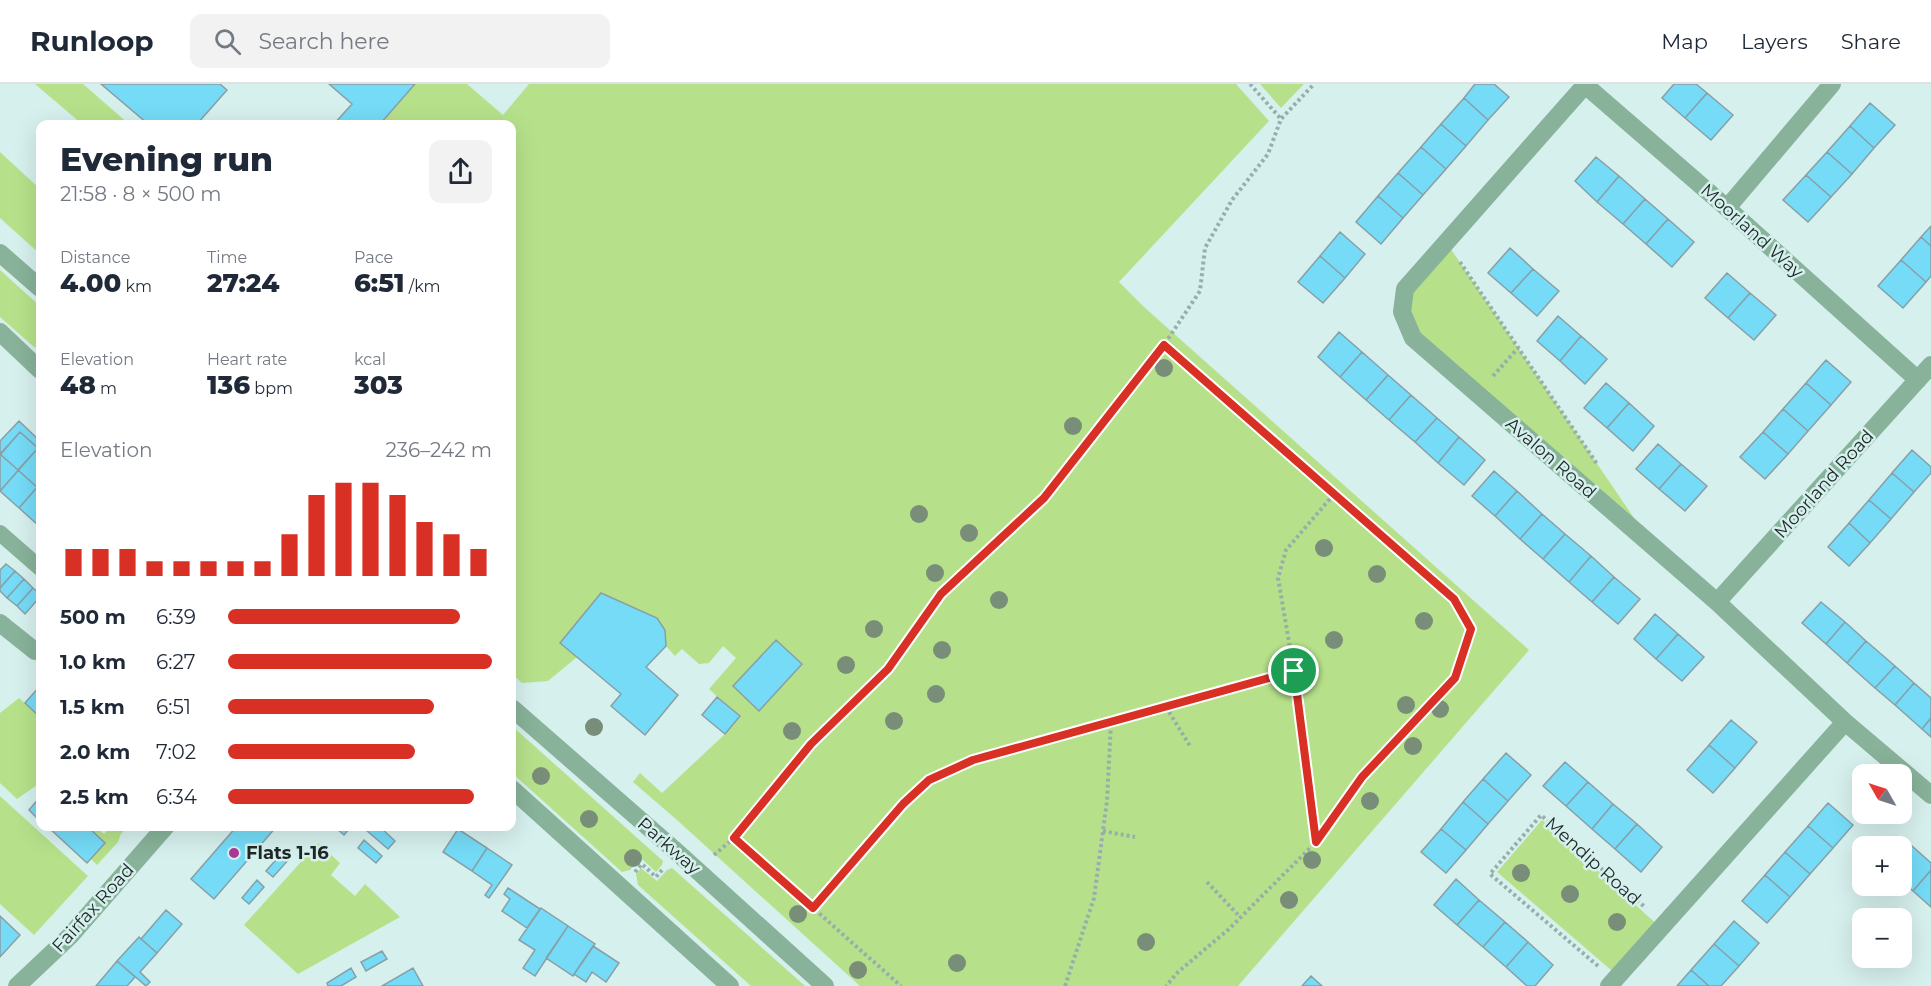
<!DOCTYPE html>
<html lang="en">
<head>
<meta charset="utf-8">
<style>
  :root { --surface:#fff; --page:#f2f2f3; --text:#1f2937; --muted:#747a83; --line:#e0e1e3; --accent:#d93025 }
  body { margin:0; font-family:Montserrat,sans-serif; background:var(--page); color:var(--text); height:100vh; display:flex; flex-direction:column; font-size:22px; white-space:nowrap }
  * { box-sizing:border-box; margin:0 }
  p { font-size:20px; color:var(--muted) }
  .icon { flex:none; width:33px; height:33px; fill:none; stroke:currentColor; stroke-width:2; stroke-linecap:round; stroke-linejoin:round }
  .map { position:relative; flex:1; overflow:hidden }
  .drawer { position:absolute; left:36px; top:36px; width:480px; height:711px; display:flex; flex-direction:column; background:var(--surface); border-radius:12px; box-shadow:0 6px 24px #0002 }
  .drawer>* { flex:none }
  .needle { width:39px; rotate:309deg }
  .controls { position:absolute; left:1852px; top:680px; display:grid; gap:12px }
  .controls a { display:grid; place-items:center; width:60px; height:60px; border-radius:12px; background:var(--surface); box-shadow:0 6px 24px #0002; font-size:30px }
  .pin { position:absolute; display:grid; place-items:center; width:51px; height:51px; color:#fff; margin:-26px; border:3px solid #fff; border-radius:50%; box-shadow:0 2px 6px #0007 }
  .round { display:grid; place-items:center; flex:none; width:63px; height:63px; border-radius:12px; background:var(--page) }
  .overview { display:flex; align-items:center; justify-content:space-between; height:102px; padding:0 24px }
  h1 { font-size:33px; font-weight:800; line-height:45px }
  .metrics { display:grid; grid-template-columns:repeat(3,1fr); gap:9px; height:102px; padding:6px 24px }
  .metrics div { display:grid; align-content:center }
  .metrics b { font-size:26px; font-weight:800 }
  .metrics small { font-size:16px; font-weight:400 }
  .metrics p { font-size:16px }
  .chart { height:168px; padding:12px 24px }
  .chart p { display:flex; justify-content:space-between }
  .chart svg { width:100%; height:108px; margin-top:6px; stroke:var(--accent); stroke-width:6 }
  ul { padding:0 24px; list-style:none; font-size:20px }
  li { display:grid; grid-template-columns:96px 72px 1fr; align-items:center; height:45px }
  li i { height:15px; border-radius:8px; background:var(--accent) }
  header { display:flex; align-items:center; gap:36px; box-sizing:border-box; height:84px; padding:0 30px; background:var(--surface); border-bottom:2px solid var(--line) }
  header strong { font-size:28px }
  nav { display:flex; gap:33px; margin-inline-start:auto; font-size:21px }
  .search { width:420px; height:54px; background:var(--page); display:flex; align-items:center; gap:15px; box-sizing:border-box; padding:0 21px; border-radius:12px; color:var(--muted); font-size:22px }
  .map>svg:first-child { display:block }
  .green { fill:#b6e18a }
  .building { fill:#75dbf7; stroke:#889fa6; stroke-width:1.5 }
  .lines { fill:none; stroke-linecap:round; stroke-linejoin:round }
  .path { stroke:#99aeab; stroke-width:4; stroke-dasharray:3 3; stroke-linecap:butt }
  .service { stroke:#88b299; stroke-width:16 }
  .minor { stroke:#88b299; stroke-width:18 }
  .tree { fill:#798e78 }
  .route-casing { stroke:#fff; stroke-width:12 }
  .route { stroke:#d93025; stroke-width:8 }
  .poi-dot { fill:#a93a97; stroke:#d6f0ed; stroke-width:2 }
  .labels { text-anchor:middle; stroke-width:5; stroke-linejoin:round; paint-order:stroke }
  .street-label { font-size:18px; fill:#1e2827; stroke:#d6f0ed }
  .poi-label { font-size:18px; font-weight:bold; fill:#1e2827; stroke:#d6f0ed; text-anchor:start }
</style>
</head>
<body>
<header>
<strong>Runloop</strong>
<div class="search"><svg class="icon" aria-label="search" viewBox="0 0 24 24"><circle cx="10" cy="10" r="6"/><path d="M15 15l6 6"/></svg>Search here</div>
<nav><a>Map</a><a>Layers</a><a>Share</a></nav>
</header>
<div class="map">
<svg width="1931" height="902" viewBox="0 0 1931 902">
  <rect width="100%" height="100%" fill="#d6f0ed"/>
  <!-- green -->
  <path class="green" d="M35,0H83L129,40H82Z
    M415,0H467L503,31L529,0H1236L1269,37L1119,198L1144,223L1529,566L1238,902H860L677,736L633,698L640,689L662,709L725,650L739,633L709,605L736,574L723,562L709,579L699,580L682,565L675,572L666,562L665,546L657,534L601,509L560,559L577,573L548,597L522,599L512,590V40H380Z
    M1260,0H1304L1281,24Z
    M0,68L40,105V170L0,134Z
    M1446,158L1647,453L1413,254L1405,205Z
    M0,186L40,222V265L34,263L0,233Z
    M19,614L40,633V699L17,715L0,699V629Z
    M512,642L663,777L662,781L656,788L641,774L630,786L622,788L512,689Z
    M0,712L88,792L34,851L0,820Z
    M1542,736L1662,845L1618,892L1497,788Z
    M95,743L104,750L111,743H127L121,750L118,758L97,781L91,775L105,759L91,746Z
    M318,759L340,779L331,791L355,812L365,800L400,833L298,890L244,841Z
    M641,784L657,797L667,786L672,784L805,902H751L638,801L636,790Z"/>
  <!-- building -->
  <path class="building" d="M101,0H220L227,6L197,40H148Z
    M329,0H415L380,40H334L352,20Z
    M1475,0H1494L1509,13L1488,36L1464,14Z
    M1674,0H1696L1707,9L1685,34L1662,14Z
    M1707,9L1733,31L1711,56L1685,34Z
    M1464,14L1488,36L1466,62L1441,40Z
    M1870,19L1895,41L1874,64L1850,42Z
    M1441,40L1466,62L1446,85L1421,63Z
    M1850,42L1874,64L1852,90L1827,68Z
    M1421,63L1446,85L1423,111L1398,89Z
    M1827,68L1852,90L1831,113L1806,91Z
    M1596,73L1619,92L1597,118L1575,97Z
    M1398,89L1423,111L1403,134L1378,112Z
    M1806,91L1831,113L1808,138L1783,116Z
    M1619,92L1645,115L1623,140L1597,118Z
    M1378,112L1403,134L1381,160L1356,138Z
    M1645,115L1668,135L1646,160L1623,140Z
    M1668,135L1694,158L1672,183L1646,160Z
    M1931,142V162L1921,153Z
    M1340,148L1365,170L1345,194L1320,172Z
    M1921,153L1931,162V192L1926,198L1901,176Z
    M1510,164L1533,185L1511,209L1488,189Z
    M1320,172L1345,194L1323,219L1298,198Z
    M1901,176L1926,198L1903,224L1878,202Z
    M1533,185L1559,207L1537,232L1511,209Z
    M1727,189L1750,209L1728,234L1705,214Z
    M1750,209L1776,231L1754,256L1728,234Z
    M1558,232L1581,252L1560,277L1537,257Z
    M1339,248L1362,268L1340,293L1318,273Z
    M1581,252L1607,275L1585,300L1560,277Z
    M1362,268L1388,291L1366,316L1340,293Z
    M1826,276L1851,298L1831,321L1806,299Z
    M1388,291L1411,311L1389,336L1366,316Z
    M1606,299L1629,319L1607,344L1584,324Z
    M1806,299L1831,321L1808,347L1783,325Z
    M1411,311L1437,334L1415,358L1389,336Z
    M1629,319L1654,342L1633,367L1607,344Z
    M1783,325L1808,347L1788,370L1763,348Z
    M1437,334L1459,353L1438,379L1415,358Z
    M19,337L40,357V366L20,348L0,370V357Z
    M20,348L38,364L18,386L0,370Z
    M20,348L38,364L0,407V371Z
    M1763,348L1788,370L1765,395L1740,373Z
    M1459,353L1485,376L1464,401L1438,379Z
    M1658,360L1681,380L1659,405L1636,385Z
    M38,364L40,366V400L38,404L18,386Z
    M38,364L40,366V400L19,424L0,407Z
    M1912,366L1931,383V389L1914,408L1892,389Z
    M1681,380L1707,402L1685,427L1659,405Z
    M1494,387L1517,407L1495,432L1472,412Z
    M1892,389L1914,408L1891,435L1869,416Z
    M40,400V437L38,441L19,424Z
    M1517,407L1542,430L1520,455L1495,432Z
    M1869,416L1891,435L1870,459L1849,439Z
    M1542,430L1565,450L1543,475L1520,455Z
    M1849,439L1870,459L1849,482L1828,463Z
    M1565,450L1591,472L1569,498L1543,475Z
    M1591,472L1614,493L1592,518L1569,498Z
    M6,480L15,487L0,504V486Z
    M15,487L24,495L7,514L0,507V504Z
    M1614,493L1640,515L1618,540L1592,518Z
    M24,495L33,504L17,522L7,514Z
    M33,504L40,510V513L25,530L17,522Z
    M601,509L657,534L665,546L666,562L646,583L678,611L645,651L611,622L621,610L560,559Z
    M1821,518L1845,538L1826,560L1802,539Z
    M1655,530L1678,550L1656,575L1634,555Z
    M1845,538L1866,557L1847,579L1826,560Z
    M1678,550L1704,573L1682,597L1656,575Z
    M776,556L802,580L759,627L733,602Z
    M1866,557L1895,582L1875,604L1847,579Z
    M1895,582L1914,599L1895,621L1875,604Z
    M1914,599L1931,614V634L1922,645L1895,621Z
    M40,602V633L25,619Z
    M717,613L740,632L725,650L702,631Z
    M1931,634V653L1922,645Z
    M1731,636L1757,658L1735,684L1709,661Z
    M1709,661L1735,684L1713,709L1687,686Z
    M1506,669L1531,691L1508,717L1483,695Z
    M1565,678L1588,698L1566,722L1543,702Z
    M1483,695L1508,717L1488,740L1463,718Z
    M1588,698L1613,720L1592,745L1566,722Z
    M40,713V737L29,726Z
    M1463,718L1488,740L1466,766L1441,745Z
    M1828,719L1853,741L1833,764L1808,742Z
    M1613,720L1637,740L1615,765L1592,745Z
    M1637,740L1662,763L1641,788L1615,765Z
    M47,742H87L105,759L87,779Z
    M237,742H277L214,815L191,795Z
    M334,742H349L350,744L344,751Z
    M369,742H379L395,757L388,765L366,746Z
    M1808,742L1833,764L1810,790L1785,768Z
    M458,745L487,764L472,787L443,768Z
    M1441,745L1466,766L1446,789L1421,768Z
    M364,756L382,772L376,779L358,764Z
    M1912,762L1931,779V786L1913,807L1902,798V773Z
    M487,764L512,781L489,814L485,811L492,801L472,787Z
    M284,767L290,774L273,793L266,787Z
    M1785,768L1810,790L1790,813L1765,791Z
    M1931,786V823L1913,807Z
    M1765,791L1790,813L1767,839L1742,817Z
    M1456,795L1479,816L1457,841L1434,821Z
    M257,796L264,803L249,820L242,814Z
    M508,804L540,825L527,844L502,827L510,815L504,810Z
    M1479,816L1505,838L1483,863L1457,841Z
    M541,824L568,842L535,892L523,884L535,866L519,856Z
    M166,826L182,840L157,869L141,855Z
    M0,832L20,851L0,873Z
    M1734,837L1759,859L1739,882L1714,860Z
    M1505,838L1528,858L1506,883L1483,863Z
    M568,842L595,860L573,892L546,874Z
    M139,853L157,869L140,888L150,898L146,902L117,877Z
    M1528,858L1553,881L1535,902H1527L1506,883Z
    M1714,860L1739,882L1721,902H1709L1691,886Z
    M593,862L619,879L606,898L592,888L586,898L574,890Z
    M382,867L387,875L366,887L361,878Z
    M117,877L135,893L127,902H96Z
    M351,884L356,893L341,902H328L327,899Z
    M413,884L423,902H382Z
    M1691,886L1709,902H1677Z
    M1311,892L1322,902H1302Z"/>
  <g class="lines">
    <!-- path -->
    <path class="path" d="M1250,0L1281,35
      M1460,178L1597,380
      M1164,261L1454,515L1471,545L1455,594L1362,693L1316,758L1229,845L1178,888L1166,902
      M1493,292L1518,264
      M1166,623L1190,662
      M1103,747L1135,753
      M734,754L901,902
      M1316,758L1294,587L1278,494L1286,466L1335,409
      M714,771L734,754L811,660L888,585L941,510L1044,414L1164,261L1200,207L1205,164L1232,116L1268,70L1281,35L1314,0
      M635,788L642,780L656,793L662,786
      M1207,798L1240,833
      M813,824L903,720L929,696L973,676L1294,587
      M1598,882L1490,790L1541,731L1646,824
      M1065,902L1094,814L1107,717L1111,638"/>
    <!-- service -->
    <path class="service" d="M0,449L40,484"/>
    <!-- minor -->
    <path class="minor" d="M1586,0L1405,205L1402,228L1413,254L1717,518L1845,638L1931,711
      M1585,1L1727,124L1918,296
      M1727,124L1832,0
      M0,169L40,204
      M0,248L40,286
      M1717,518L1931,281
      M0,539L35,567
      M512,624L678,769L825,902
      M512,705L730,902
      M17,902L70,852L166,742
      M1609,902L1845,638"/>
  </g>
  <!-- trees -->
  <g class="tree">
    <circle cx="1164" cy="284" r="9"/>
    <circle cx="1073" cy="342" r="9"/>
    <circle cx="919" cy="430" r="9"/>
    <circle cx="969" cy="449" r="9"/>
    <circle cx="1324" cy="464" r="9"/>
    <circle cx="935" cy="489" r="9"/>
    <circle cx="1377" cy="490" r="9"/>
    <circle cx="999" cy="516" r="9"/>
    <circle cx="1424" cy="537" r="9"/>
    <circle cx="874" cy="545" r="9"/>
    <circle cx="1334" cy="556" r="9"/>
    <circle cx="942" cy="566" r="9"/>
    <circle cx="846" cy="581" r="9"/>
    <circle cx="936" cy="610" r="9"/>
    <circle cx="1406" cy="621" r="9"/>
    <circle cx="1440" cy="625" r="9"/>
    <circle cx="894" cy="637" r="9"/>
    <circle cx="594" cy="643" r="9"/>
    <circle cx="792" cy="647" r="9"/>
    <circle cx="1413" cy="662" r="9"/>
    <circle cx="541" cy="692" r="9"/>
    <circle cx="1370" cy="717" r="9"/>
    <circle cx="589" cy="735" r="9"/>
    <circle cx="633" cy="774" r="9"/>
    <circle cx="1312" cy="776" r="9"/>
    <circle cx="1521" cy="789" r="9"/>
    <circle cx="1570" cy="810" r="9"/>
    <circle cx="1289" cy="816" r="9"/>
    <circle cx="798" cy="830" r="9"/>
    <circle cx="1617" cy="838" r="9"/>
    <circle cx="1146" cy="858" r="9"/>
    <circle cx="957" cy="879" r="9"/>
    <circle cx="858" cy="886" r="9"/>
  </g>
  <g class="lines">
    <defs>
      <path id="route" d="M1164,261L1454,515L1471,545L1455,594L1362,693L1316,758L1294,587L973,676L929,696L903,720L813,824L734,754L811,660L888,585L941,510L1044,414Z"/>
    </defs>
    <!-- route casing -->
    <use href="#route" class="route-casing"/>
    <!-- route -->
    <use href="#route" class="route"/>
  </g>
  <!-- markers -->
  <circle class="poi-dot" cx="234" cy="769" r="6"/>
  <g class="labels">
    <!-- street labels -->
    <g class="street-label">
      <text transform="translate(1752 147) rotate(42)" y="6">Moorland Way</text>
      <text transform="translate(1551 374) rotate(41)" y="6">Avalon Road</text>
      <text transform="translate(1824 400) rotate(-48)" y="6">Moorland Road</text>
      <text transform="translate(669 762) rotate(41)" y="6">Parkway</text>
      <text transform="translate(1593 777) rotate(42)" y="6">Mendip Road</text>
      <text transform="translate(93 824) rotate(-48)" y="6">Fairfax Road</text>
    </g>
    <!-- poi labels -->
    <g class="poi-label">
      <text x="246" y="775">Flats 1-16</text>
    </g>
  </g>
</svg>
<div class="controls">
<a><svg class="needle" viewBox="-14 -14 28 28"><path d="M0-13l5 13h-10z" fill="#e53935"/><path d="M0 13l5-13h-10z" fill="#747a83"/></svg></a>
<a>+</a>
<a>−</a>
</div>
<div class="pin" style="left:1294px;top:587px;background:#1e9e55"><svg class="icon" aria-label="arrive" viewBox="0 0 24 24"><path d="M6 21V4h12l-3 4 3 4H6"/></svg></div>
<section class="drawer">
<div class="overview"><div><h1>Evening run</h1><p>21:58 · 8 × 500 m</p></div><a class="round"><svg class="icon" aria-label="share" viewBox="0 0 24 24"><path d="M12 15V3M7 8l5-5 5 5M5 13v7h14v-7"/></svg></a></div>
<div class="metrics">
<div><p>Distance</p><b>4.00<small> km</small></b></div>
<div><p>Time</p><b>27:24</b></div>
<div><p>Pace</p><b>6:51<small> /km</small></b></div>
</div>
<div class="metrics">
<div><p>Elevation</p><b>48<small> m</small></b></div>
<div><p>Heart rate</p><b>136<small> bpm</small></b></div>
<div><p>kcal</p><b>303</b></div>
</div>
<div class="chart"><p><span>Elevation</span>236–242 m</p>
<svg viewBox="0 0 160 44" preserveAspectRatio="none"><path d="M5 44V33M15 44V33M25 44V33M35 44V38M45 44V38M55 44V38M65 44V38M75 44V38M85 44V27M95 44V11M105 44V6M115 44V6M125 44V11M135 44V22M145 44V27M155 44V33"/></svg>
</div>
<ul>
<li><b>500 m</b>6:39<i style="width:88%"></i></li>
<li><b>1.0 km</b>6:27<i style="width:100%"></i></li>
<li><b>1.5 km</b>6:51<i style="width:78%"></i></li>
<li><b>2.0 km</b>7:02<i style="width:71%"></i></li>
<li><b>2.5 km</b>6:34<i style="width:93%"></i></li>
</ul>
</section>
</div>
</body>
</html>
